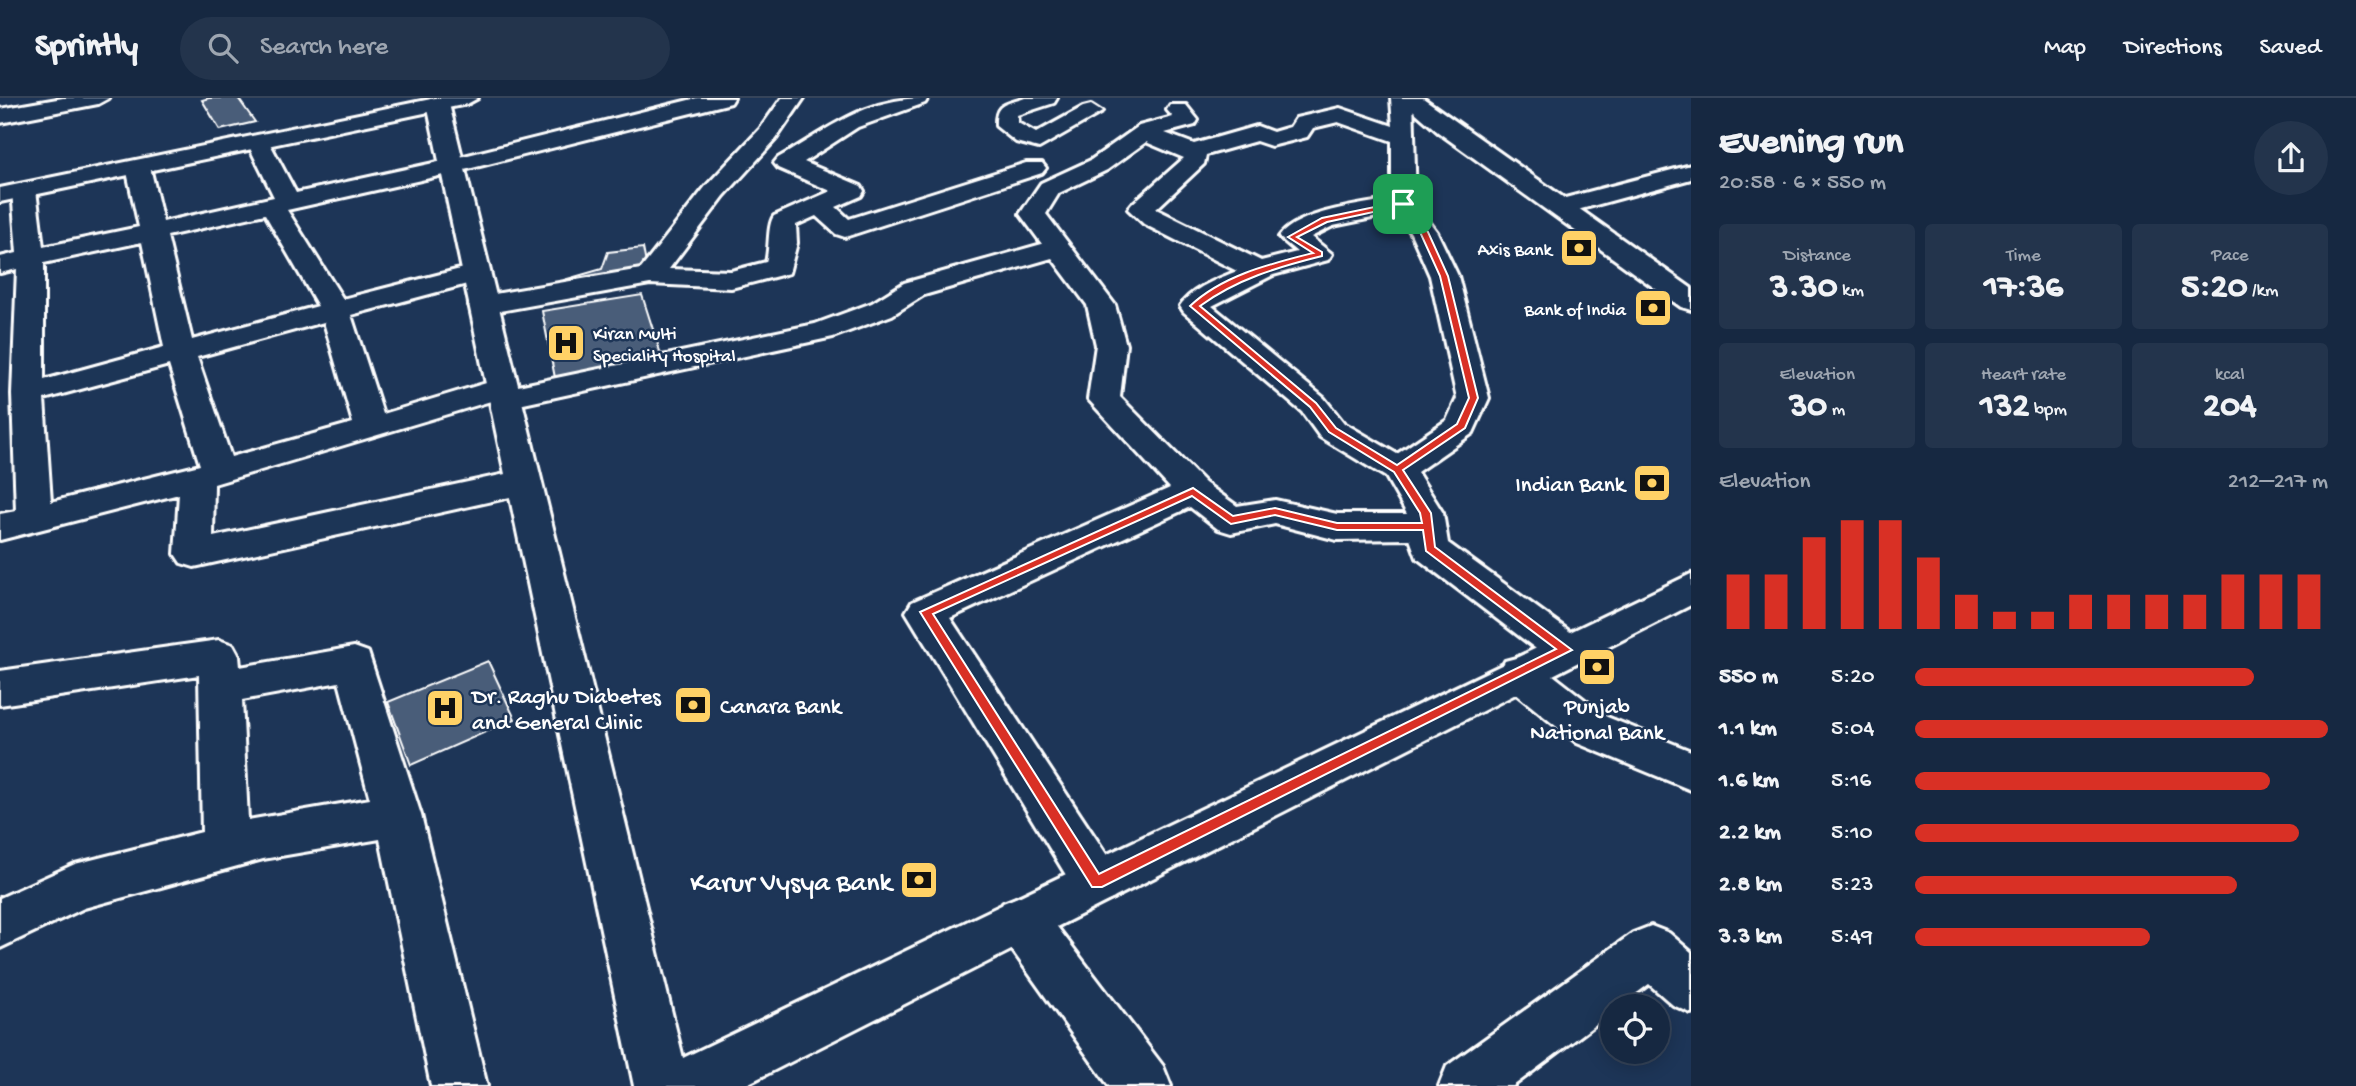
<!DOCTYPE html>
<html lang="en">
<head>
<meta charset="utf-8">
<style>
  :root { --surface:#162841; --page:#23344c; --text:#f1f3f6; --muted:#9ea6b1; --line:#35445a; --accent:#d93025 }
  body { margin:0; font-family:"Gochi Hand",sans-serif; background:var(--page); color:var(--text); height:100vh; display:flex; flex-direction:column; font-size:26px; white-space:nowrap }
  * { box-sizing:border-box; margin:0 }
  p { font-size:23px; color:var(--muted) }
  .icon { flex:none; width:38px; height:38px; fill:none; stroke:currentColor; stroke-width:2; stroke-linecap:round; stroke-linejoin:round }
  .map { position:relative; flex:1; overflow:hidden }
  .drawer { display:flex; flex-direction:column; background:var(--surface); width:665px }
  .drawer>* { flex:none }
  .controls { position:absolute; left:1600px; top:896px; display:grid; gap:14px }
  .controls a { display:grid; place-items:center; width:70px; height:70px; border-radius:50%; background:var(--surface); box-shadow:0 4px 18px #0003,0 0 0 2px var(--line); font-size:35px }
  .pin { position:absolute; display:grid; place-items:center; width:60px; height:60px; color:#fff; margin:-30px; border-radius:14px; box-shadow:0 4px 10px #0006 }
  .round { display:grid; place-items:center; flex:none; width:74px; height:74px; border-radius:37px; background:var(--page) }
  .head { display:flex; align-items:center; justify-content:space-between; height:119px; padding:0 28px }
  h1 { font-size:38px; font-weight:700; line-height:52px }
  .figures { display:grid; grid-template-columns:repeat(3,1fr); gap:10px; height:119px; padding:7px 28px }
  .figures div { display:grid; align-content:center; border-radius:7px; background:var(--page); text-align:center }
  .figures b { font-size:35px; font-weight:700 }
  .figures small { font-size:19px; font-weight:400 }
  .figures p { font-size:19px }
  .chart { height:196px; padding:14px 28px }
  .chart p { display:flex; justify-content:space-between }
  .chart svg { width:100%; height:126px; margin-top:7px; stroke:var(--accent); stroke-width:6 }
  ul { padding:0 28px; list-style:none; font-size:23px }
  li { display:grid; grid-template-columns:112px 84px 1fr; align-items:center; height:52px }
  li i { height:18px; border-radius:9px; background:var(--accent) }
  header { display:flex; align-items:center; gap:42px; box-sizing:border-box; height:98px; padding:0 35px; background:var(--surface); border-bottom:2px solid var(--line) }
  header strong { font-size:33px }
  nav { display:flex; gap:38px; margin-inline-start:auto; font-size:24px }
  .search { width:490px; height:63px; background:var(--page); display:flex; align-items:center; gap:18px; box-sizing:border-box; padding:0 24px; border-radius:38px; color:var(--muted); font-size:26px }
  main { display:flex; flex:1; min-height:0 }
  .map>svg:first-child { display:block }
  .building { fill:#4a5d79; stroke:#fff; stroke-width:2 }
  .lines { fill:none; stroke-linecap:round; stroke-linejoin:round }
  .minor-casing { stroke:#fff; stroke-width:6 }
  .tertiary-casing { stroke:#fff; stroke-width:6 }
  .secondary-casing { stroke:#fff; stroke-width:6 }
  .trunk-casing { stroke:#fff; stroke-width:6 }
  .minor { fill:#1d3557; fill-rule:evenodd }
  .tertiary { fill:#1d3557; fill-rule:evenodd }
  .secondary { fill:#1d3557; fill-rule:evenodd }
  .trunk { fill:#1d3557; fill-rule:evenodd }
  .route { fill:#d93025; stroke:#fff; stroke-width:2; fill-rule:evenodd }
  .labels { text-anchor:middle; stroke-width:5; stroke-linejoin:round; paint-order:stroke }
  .far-poi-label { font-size:19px; fill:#fff; stroke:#1d3557; text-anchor:end }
  .poi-label { font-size:23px; fill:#fff; stroke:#1d3557; text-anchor:start }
  .near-poi-label { font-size:28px; fill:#fff; stroke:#1d3557; text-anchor:end }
</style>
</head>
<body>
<header>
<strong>Sprintly</strong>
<div class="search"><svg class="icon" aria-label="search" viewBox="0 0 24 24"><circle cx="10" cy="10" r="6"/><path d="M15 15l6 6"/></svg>Search here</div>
<nav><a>Map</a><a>Directions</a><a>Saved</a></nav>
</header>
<main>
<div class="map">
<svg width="1691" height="988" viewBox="0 0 1691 988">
  <rect width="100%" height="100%" fill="#1d3557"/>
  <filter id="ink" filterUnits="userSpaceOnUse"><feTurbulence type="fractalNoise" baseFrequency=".0143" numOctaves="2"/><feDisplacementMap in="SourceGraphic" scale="14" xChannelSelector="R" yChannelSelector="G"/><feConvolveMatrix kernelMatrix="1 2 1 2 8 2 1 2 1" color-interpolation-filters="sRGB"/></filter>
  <g filter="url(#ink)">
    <!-- building -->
    <path class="building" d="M209,0H238L255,24L220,32L202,2Z
      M643,150L647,171L631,172L633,176L567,192L564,182L602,171L608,154Z
      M642,197L664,266L556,285L542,213Z
      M488,563L515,621L411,667L388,604Z"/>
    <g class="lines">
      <defs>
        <path id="minor" d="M63,0H109L98,6L0,25V11Z
          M697,0H734L731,5L452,75L287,112L343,201L476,167L486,169L490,175L486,181L351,217L383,316L503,280L514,282L518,288L815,226L872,205L904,185L1042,146L1020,116L1041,85L1091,62L1139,28L1173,19L1167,12L1170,7H1186L1198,22L1195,27L1165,35L1194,46L1257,28L1273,34L1290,29L1296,20L1340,10L1393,28L1391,0H1413L1416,106L1437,134L1458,178L1489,300L1473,335L1417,374L1443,415L1448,445L1580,541L1586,552L1580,563L1566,568L1552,563L1417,460L1410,441L1337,442L1275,426L1231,435L1218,431L1190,409L950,520L1114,768L1121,784L1114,800L1097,807L1080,800L906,514L912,504L1170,390L1088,301L1096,247L1087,207L1052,160L924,197L892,217L833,239L505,310L491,303L214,386L213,439L524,372L536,376L541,384L536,392L524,396L194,469L181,465L175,456L179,396L0,442V416L16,413L12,296L17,171L0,175V159L17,155L12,92L15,87H33L36,92L43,149L139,129L126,69L130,64H146L150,69L163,124L274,99L247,44L258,37L269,44L296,95L452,61ZM1338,24L1392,43V101C1362,107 1297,113 1279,139L1297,154L1261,163L1156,111L1204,66L1206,57L1256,43L1271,48L1307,39L1313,30ZM1146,44L1184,60L1132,106L1128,111L1144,126L1237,173C1218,181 1192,190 1180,208L1184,214L1302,314L1320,339L1386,379L1407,416H1337L1275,402L1237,408L1205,385L1120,299L1126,247L1115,207L1046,116L1059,95L1107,72ZM1397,115L1411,135L1430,178L1457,300L1447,322L1397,356L1344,325L1324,300L1212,208L1273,177L1328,162L1332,156L1311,139L1333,128ZM265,116L318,208L192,242L167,138ZM142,144L164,249L44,282V165ZM324,224L353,325L231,359L197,259ZM169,267L200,367L51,404L44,301Z
          M782,0H804L776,41L724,98L669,171L731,173L766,164C770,151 767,128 774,118L831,93L778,70L774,65L778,60C831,30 863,0 928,0L925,5L858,29L804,64L861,88L864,93L861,98L836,109L849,121L1026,65H1042L1046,70L1042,75L845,139L836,136L816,118L796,127L797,145L789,175L731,190L650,186L483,216L473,213L469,207L473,201L483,198L641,171L706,88L760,31Z
          M1025,0H1057L1054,5L1017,17L1018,25L1036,35L1083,9L1091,7L1102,14L1039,50L1016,44L996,28C995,4 1006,7 1025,0Z
          M1691,67V81L1559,117L1550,114L1546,109L1550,104Z
          M219,542L233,547L239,558L240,569L354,549L368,554L421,717L487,988H431L380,741L263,761L84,810L0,850V800L75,766L202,734L199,577L0,607V573ZM339,584L370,701L248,722L242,602Z
          M1520,559L1535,563L1607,619L1691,653V692L1577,645L1505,587L1499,575L1505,563Z
          M1021,798L1039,805L1163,968L1171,988H1109L1003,839L996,822L1003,805Z
          M1651,828L1669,835L1691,854V915L1673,907L1649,886L1619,908H1612V914L1513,988H1439L1447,968L1633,835Z"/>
        <path id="tertiary" d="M440,0L449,6L683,960L1691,476V507L743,988H634L427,6L430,1Z"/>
        <path id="secondary" d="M436,0H478L467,6L0,104V90Z"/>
        <path id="trunk" d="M1399,0H1423L1691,190V212L1681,209L1438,34Z"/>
      </defs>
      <!-- minor casing -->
      <use href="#minor" class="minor-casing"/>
      <!-- tertiary casing -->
      <use href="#tertiary" class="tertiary-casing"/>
      <!-- secondary casing -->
      <use href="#secondary" class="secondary-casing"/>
      <!-- trunk casing -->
      <use href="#trunk" class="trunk-casing"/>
      <!-- minor -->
      <use href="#minor" class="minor"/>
      <!-- tertiary -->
      <use href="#tertiary" class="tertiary"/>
      <!-- secondary -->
      <use href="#secondary" class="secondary"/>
      <!-- trunk -->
      <use href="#trunk" class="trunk"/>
    </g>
  </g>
  <!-- route -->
  <path class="route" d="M1403,103L1428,134L1448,178L1478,300L1465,330L1403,372L1431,415L1435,449L1572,552L1102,789H1092L920,514L1193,390L1233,418L1275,410L1337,425H1422L1420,415L1394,374L1329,334L1310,309L1190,208C1223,177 1270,166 1313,155L1288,139L1322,120ZM1401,108L1420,134L1440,178L1469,300L1457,326L1397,367L1336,330L1316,305L1200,208C1237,181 1278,169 1322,158V154L1297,139L1327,124ZM1192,398L1231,426L1275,417L1337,432H1423L1426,453L1556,551L1099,776L933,516Z"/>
  <!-- icons -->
  <defs>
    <symbol id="bank-square" viewBox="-11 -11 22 22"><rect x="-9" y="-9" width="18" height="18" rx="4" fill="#ffd166" stroke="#1d3557"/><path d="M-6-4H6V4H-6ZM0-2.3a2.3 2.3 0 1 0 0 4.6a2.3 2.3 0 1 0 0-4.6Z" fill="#111"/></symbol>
    <symbol id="hospital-square" viewBox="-11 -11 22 22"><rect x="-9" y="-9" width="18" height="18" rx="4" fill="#ffd166" stroke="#1d3557"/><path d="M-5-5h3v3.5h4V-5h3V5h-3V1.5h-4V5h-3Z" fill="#111"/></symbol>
  </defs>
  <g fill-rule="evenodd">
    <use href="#bank-square" x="1557" y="128" width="44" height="44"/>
    <use href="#bank-square" x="1631" y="188" width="44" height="44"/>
    <use href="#hospital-square" x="544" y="223" width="44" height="44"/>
    <use href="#bank-square" x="1630" y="363" width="44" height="44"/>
    <use href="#bank-square" x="1575" y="547" width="44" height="44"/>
    <use href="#bank-square" x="671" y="585" width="44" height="44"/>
    <use href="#hospital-square" x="423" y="588" width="44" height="44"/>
    <use href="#bank-square" x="897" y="760" width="44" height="44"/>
  </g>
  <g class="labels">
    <!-- far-poi labels -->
    <g class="far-poi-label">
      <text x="1552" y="157">Axis Bank</text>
      <text x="1626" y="217">Bank of India</text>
      <text x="593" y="241" text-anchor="start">Kiran Multi<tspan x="593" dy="22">Speciality Hospital</tspan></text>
    </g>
    <!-- poi labels -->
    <g class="poi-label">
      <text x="1625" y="393" text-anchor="end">Indian Bank</text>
      <text x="472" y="605">Dr. Raghu Diabetes<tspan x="472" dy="26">and General Clinic</tspan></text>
      <text x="720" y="615">Canara Bank</text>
      <text x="1597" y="615" text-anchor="middle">Punjab<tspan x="1597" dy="26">National Bank</tspan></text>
    </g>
    <!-- near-poi labels -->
    <g class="near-poi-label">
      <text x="892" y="792">Karur Vysya Bank</text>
    </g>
  </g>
</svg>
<div class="controls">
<a><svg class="icon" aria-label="locate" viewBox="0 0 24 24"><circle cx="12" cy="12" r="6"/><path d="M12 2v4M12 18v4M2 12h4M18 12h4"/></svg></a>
</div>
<div class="pin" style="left:1403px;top:106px;background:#1e9e55"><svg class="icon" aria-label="arrive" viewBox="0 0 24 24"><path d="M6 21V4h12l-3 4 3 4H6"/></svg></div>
</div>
<section class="drawer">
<div class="head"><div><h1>Evening run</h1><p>20:58 · 6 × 550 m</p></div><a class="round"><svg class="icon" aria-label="share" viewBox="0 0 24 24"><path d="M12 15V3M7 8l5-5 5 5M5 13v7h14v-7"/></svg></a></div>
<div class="figures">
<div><p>Distance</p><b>3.30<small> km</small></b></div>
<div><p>Time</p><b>17:36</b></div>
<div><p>Pace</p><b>5:20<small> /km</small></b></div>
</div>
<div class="figures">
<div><p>Elevation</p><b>30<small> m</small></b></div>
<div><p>Heart rate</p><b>132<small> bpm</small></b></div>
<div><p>kcal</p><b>204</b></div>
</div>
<div class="chart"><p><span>Elevation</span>212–217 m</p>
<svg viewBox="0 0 160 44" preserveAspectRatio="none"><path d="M5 44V25M15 44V25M25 44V12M35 44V6M45 44V6M55 44V19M65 44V32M75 44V38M85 44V38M95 44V32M105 44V32M115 44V32M125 44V32M135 44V25M145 44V25M155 44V25"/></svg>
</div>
<ul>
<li><b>550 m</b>5:20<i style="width:82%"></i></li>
<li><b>1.1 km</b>5:04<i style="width:100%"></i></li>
<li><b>1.6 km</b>5:16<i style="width:86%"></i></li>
<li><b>2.2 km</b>5:10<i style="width:93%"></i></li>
<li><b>2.8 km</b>5:23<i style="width:78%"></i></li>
<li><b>3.3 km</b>5:49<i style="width:57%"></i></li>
</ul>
</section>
</main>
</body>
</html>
